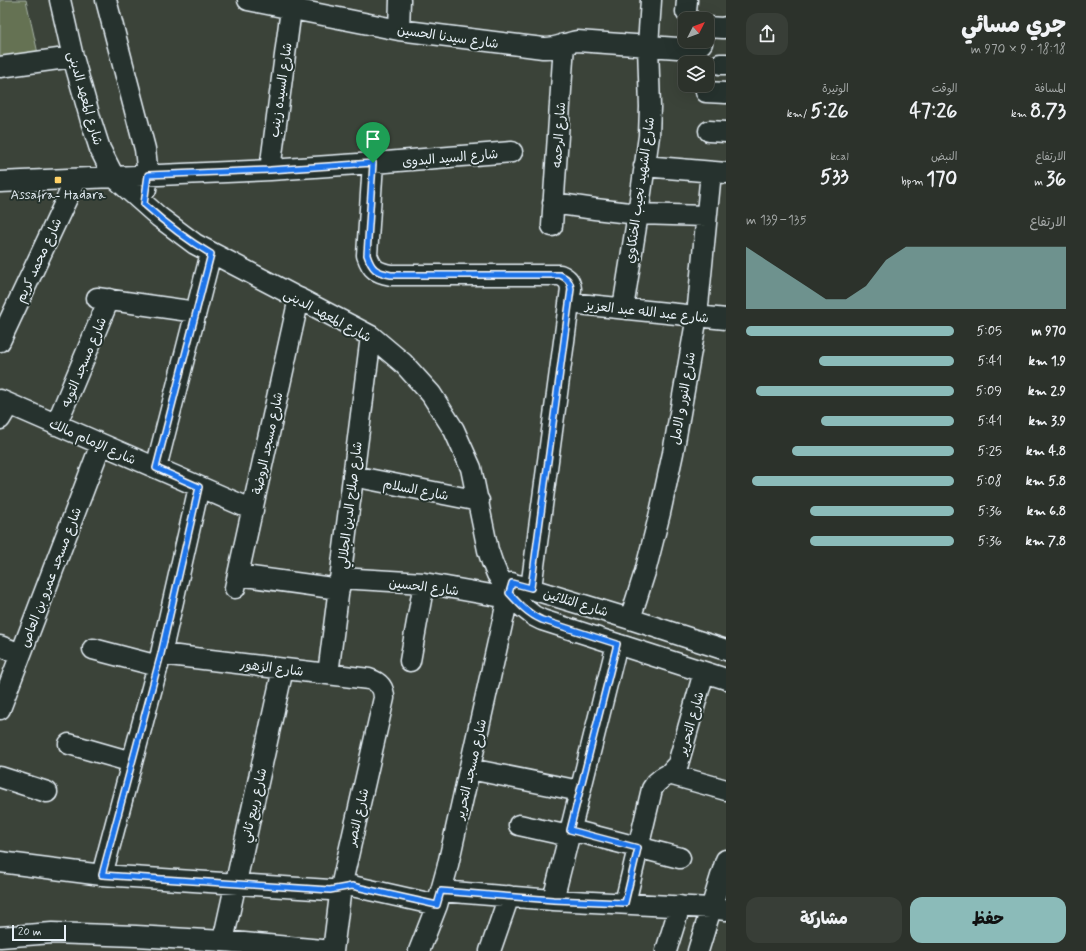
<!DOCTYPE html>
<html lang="ar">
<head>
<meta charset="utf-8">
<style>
  :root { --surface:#2c322b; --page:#383e37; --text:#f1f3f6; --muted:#a6aaa9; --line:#484d47; --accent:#8bbbb9 }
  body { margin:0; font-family:Mynerve,"Playpen Sans Arabic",sans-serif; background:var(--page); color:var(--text); direction:rtl; height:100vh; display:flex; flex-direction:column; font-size:15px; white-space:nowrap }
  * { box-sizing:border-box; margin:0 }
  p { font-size:13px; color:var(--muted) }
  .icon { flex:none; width:22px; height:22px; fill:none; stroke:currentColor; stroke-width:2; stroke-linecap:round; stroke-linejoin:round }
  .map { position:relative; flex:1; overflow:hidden; direction:ltr }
  .sheet { display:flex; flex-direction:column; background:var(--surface); width:360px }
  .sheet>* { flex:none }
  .needle { width:26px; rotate:48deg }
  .fabs { position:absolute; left:678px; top:12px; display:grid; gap:8px }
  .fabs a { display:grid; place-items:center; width:36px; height:36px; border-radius:8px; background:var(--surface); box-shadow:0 4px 16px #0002,0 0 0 1px var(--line); font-size:20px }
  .scale { position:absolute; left:12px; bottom:10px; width:54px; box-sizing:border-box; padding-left:4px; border:2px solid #e8f1f8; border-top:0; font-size:11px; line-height:14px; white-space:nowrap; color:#e8f1f8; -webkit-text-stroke:3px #26332d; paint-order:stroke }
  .pin { position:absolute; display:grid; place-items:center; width:34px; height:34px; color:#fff; margin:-41px -17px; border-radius:50% 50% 50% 0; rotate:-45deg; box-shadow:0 0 4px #0007 }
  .pin .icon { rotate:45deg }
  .round { display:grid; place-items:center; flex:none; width:42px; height:42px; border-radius:12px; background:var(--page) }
  .summary { display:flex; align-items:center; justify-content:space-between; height:68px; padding:0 20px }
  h1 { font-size:22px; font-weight:800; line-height:30px }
  .metrics { display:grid; grid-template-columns:repeat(3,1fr); gap:6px; height:68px; padding:4px 20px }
  .metrics div { display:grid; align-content:center }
  .metrics b { font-size:20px; font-weight:800 }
  .metrics small { font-size:11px; font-weight:400 }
  .metrics p { font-size:11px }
  .chart { height:112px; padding:8px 20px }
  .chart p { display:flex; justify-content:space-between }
  .chart svg { width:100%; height:72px; margin-top:4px; fill:var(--accent); opacity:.7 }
  .primary-button { display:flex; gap:8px; margin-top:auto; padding:8px 20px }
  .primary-button a { flex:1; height:46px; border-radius:12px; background:var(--accent); color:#111; font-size:16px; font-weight:800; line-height:46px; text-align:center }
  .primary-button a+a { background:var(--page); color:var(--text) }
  ul { padding:0 20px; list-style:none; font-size:13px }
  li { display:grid; grid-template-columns:64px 48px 1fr; align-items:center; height:30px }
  li i { height:10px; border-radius:5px; background:var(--accent) }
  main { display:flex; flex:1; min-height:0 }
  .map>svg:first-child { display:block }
  .green { fill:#657253; stroke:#a6b2a6 }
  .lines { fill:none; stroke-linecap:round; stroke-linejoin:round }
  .minor-casing { stroke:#e8f1f8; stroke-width:23 }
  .minor { stroke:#26332d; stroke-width:20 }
  .route-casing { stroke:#fff; stroke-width:8 }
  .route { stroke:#1a73e8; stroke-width:5 }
  .poi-dot { fill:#ffd166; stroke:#26332d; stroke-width:1.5 }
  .labels { text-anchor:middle; stroke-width:4; stroke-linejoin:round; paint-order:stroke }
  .street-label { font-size:13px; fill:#e8f1f8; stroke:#26332d }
  .poi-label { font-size:13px; fill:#e8f1f8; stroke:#26332d }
</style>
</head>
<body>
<main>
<section class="sheet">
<div class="summary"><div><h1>جري مسائي</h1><p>18:18 · 9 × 970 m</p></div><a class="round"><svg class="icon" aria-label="share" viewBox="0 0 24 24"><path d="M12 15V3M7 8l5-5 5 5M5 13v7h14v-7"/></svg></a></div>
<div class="metrics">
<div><p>المسافة</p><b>8.73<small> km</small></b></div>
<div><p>الوقت</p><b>47:26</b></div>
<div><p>الوتيرة</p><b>5:26<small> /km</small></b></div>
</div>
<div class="metrics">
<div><p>الارتفاع</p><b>36<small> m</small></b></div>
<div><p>النبض</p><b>170<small> bpm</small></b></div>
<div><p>kcal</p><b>533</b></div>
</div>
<div class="chart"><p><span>الارتفاع</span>135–139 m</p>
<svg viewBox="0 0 160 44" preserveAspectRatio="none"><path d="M0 44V6L10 14L20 22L30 30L40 38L50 38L60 30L70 14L80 6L90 6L100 6L110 6L120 6L130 6L140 6L150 6L160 6V44z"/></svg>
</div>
<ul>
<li><b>970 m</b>5:05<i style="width:100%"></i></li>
<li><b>1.9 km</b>5:41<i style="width:65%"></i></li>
<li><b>2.9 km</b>5:09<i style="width:95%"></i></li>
<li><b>3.9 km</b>5:41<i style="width:64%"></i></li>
<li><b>4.8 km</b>5:25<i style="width:78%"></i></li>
<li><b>5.8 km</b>5:08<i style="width:97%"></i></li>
<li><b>6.8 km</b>5:36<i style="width:69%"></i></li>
<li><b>7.8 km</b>5:36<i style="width:69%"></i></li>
</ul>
<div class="primary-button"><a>حفظ</a><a>مشاركة</a></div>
</section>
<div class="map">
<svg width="726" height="951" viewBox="0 0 726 951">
  <rect width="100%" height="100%" fill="#3b4339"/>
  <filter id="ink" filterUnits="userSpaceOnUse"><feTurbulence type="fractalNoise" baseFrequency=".025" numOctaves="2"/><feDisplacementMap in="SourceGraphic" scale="8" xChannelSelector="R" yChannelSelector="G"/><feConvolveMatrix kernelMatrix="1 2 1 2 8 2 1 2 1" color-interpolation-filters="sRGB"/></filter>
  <g filter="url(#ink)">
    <!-- green -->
    <path class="green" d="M0,0H26L39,58L0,61Z"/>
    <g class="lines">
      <defs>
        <path id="minor" d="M60,0L73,57L91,121L100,149L114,177L159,217L195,244L371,336L403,363L431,394L454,430L471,468L488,550L492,562L497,574L509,593L520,605L534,616L542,620L726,679
          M106,0L145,149L148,175L146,189
          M248,0L399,30L543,48C555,49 565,43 577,41L692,49L698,47L702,43V41
          M686,12L687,0
          M707,27L723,28L726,27
          M399,30L400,0
          M720,64H726
          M0,67L73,57
          M706,92L726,93
          M709,131L726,132
          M373,163L367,255C372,270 376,272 391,275H560C567,278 570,281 571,289L531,588
          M644,166L726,173
          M270,170L291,9
          M0,182L270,170L373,163L512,152
          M553,203L595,209L638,214L706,216
          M552,226L564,44
          M97,298L196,312
          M569,303L726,319
          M623,308L638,214L649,136L650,107L648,46L651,0
          M0,341L76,179
          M0,400L253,510
          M0,419L9,404
          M56,425L109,299
          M156,468L211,253
          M353,476L479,501
          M238,575L339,589
          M340,578L424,583L508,598
          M518,585L630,619L726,650
          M235,588L299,298
          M630,619L645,572L660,513L673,453L697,316L711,172
          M0,646L21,654
          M93,649L158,666
          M161,654L369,679C379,682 384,687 384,698L341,887L333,951
          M410,661L424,583
          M328,674L371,336
          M0,709L101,444
          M69,744L132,762
          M470,769L580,791
          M669,774L726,790
          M0,777L47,792
          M519,825L569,836
          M571,830L680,858
          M0,862L102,875L330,890L352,886L437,905
          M102,875L161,654L199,487
          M441,891L553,900L710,908L726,910
          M553,900L617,644
          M625,903L652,789L656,783L662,778L669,774L678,764L704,672
          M0,937L52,933L136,936L223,941L333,951
          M223,941L283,669
          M419,951L437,905L447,869L509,593L512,583
          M490,951L509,896
          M666,951L680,906
          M698,951L726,860"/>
      </defs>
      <!-- minor casing -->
      <use href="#minor" class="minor-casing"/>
      <!-- minor -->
      <use href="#minor" class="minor"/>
    </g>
  </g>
  <g class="lines" filter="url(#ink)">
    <defs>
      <path id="route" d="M373,163L367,255C372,270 376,272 391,275H560C567,278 570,281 571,289L531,588L512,583L509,593C519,604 528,614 542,620L617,644L570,830L638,848L625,903L553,900L441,891L437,905L352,886L330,890L102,875L161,654L199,487L156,468L211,254C187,240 165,223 144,204L148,175L270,170Z"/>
    </defs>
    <!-- route casing -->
    <use href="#route" class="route-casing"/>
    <!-- route -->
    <use href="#route" class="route"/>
  </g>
  <!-- markers -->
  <rect class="poi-dot" x="54" y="176" width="8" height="8" rx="2"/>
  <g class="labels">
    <!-- street labels -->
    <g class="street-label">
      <text transform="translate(448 36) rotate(8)" y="5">شارع سيدنا الحسين</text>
      <text transform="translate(280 90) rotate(-82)" y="5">شارع السيده زينب</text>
      <text transform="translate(86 98) rotate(74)" y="5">شارع المعهد الدينى</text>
      <text transform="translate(558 135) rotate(-86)" y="5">شارع الرحمه</text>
      <text transform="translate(450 157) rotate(-5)" y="5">شارع السيد البدوى</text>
      <text transform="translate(639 190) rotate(-82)" y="5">شارع الشهيد نجيب الخنكاوي</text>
      <text transform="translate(38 260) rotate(-65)" y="5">شارع محمد كريم</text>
      <text transform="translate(647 311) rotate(6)" y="5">شارع عبد الله عبد العزيز</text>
      <text transform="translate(328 315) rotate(28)" y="5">شارع المعهد الدينى</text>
      <text transform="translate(83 362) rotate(-67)" y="5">شارع مسجد التوبه</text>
      <text transform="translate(682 398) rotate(-80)" y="5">شارع النور و الامل</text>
      <text transform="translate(93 441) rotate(24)" y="5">شارع الإمام مالك</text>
      <text transform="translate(267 443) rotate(-78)" y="5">شارع مسجد الروضة</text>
      <text transform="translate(416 489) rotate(11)" y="5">شارع السلام</text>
      <text transform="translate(349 505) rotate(-83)" y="5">شارع صلاح الدين الجلالي</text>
      <text transform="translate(50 577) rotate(-69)" y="5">شارع مسجد عمرو بن العاص</text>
      <text transform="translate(424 586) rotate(7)" y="5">شارع الحسين</text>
      <text transform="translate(576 602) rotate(17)" y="5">شارع الثلاثين</text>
      <text transform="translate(272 667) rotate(7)" y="5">شارع الزهور</text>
      <text transform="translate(690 723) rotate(-74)" y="5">شارع التحرير</text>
      <text transform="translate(470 769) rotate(-77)" y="5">شارع مسجد التحرير</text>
      <text transform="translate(253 805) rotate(-77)" y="5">شارع ربيع ثاني</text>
      <text transform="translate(357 817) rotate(-77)" y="5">شارع النصر</text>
    </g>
    <!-- poi labels -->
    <g class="poi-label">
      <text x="58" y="199">Assafra- Hadara</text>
    </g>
  </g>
</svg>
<div class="fabs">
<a><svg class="needle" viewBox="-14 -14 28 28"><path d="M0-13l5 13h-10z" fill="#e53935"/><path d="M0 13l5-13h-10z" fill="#a6aaa9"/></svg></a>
<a><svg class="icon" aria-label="layers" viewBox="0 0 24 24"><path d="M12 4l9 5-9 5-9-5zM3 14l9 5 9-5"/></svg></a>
</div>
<div class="scale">20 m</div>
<div class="pin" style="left:373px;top:163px;background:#1e9e55"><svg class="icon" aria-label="arrive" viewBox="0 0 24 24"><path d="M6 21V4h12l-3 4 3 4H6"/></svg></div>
</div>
</main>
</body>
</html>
